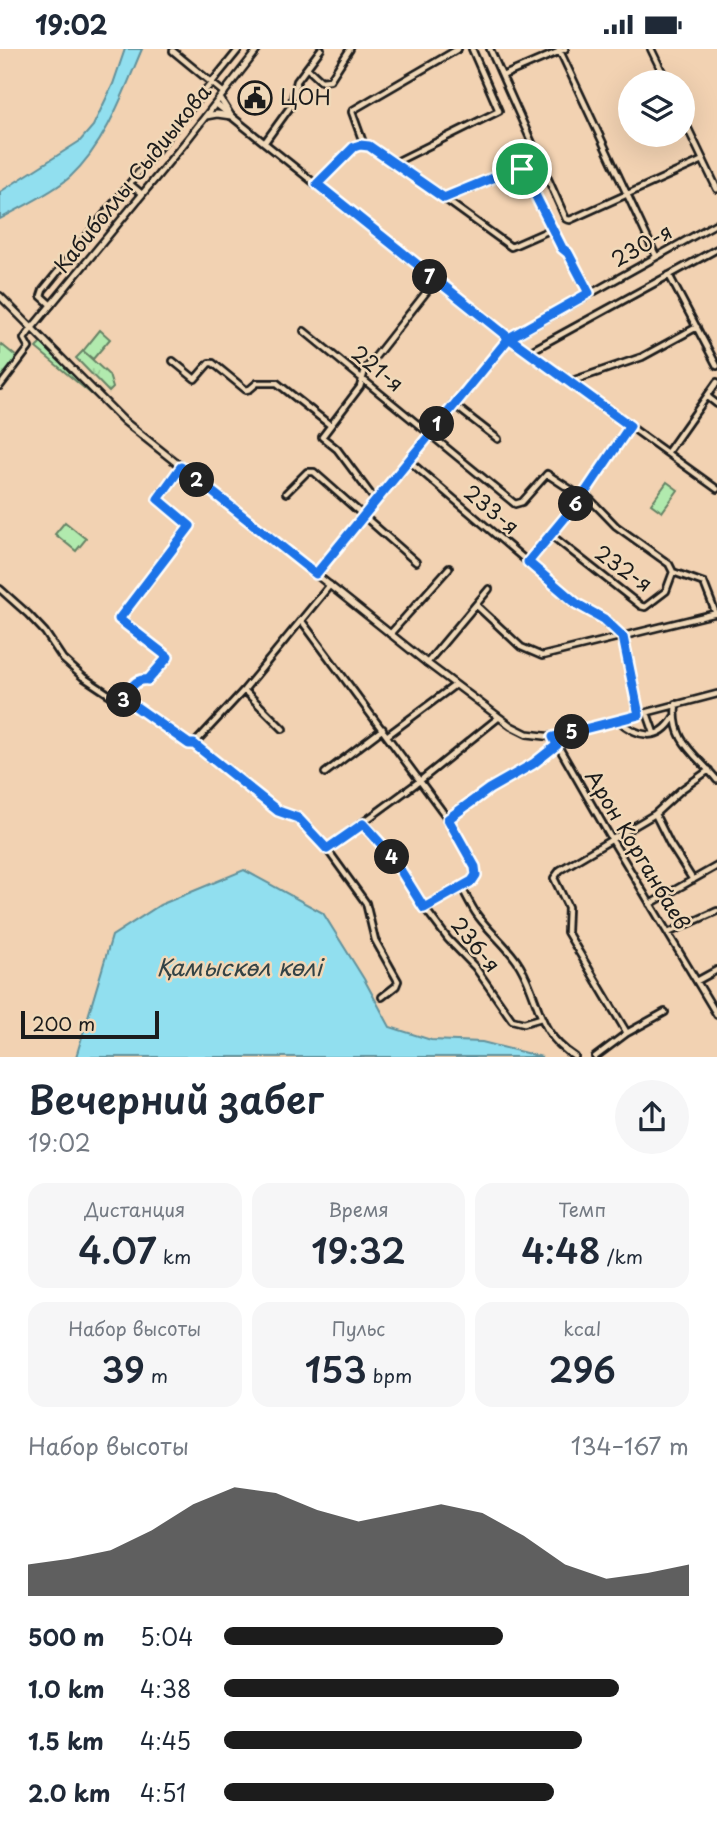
<!DOCTYPE html>
<html lang="ru">
<head>
<meta charset="utf-8">
<style>
  :root { --surface:#fff; --page:#f6f6f7; --text:#1f2937; --muted:#747a83; --accent:#1c1c1c }
  body { margin:0; font-family:"Playpen Sans",sans-serif; background:var(--page); color:var(--text); height:100vh; display:flex; flex-direction:column; font-size:26px; white-space:nowrap }
  * { box-sizing:border-box; margin:0 }
  p { font-size:23px; color:var(--muted) }
  .icon { flex:none; width:38px; height:38px; fill:none; stroke:currentColor; stroke-width:2; stroke-linecap:round; stroke-linejoin:round }
  .map { position:relative; height:1008px; overflow:hidden }
  .drawer { display:flex; flex-direction:column; background:var(--surface); flex:1 }
  .drawer>* { flex:none }
  .buttons { position:absolute; left:618px; top:21px; display:grid; gap:14px }
  .buttons a { display:grid; place-items:center; width:77px; height:77px; border-radius:50%; background:var(--surface); box-shadow:0 7px 28px #0002; font-size:35px }
  .scale { position:absolute; left:21px; bottom:18px; width:138px; box-sizing:border-box; padding-left:7px; border:4px solid #1c1c1c; border-top:0; font-size:19px; line-height:24px; white-space:nowrap; color:#1c1c1c; -webkit-text-stroke:5px #f0d8b8; paint-order:stroke }
  .pin { position:absolute; display:grid; place-items:center; width:60px; height:60px; color:#fff; margin:-30px; border:4px solid #fff; border-radius:50%; box-shadow:0 2px 7px #0007 }
  .km { position:absolute; width:35px; height:35px; margin:-18px; border-radius:50%; background:#222; color:#fff; font-size:19px; line-height:35px; text-align:center }
  .round { display:grid; place-items:center; flex:none; width:74px; height:74px; border-radius:37px; background:var(--page) }
  .summary { display:flex; align-items:center; justify-content:space-between; height:119px; padding:0 28px }
  h1 { font-size:38px; font-weight:600; line-height:52px }
  .metrics { display:grid; grid-template-columns:repeat(3,1fr); gap:10px; height:119px; padding:7px 28px }
  .metrics div { display:grid; align-content:center; border-radius:18px; background:var(--page); text-align:center }
  .metrics b { font-size:35px; font-weight:600 }
  .metrics small { font-size:19px; font-weight:400 }
  .metrics p { font-size:19px }
  .chart { height:196px; padding:14px 28px }
  .chart p { display:flex; justify-content:space-between }
  .chart svg { width:100%; height:126px; margin-top:7px; fill:var(--accent); opacity:.7 }
  ul { padding:0 28px; list-style:none; font-size:23px }
  li { display:grid; grid-template-columns:112px 84px 1fr; align-items:center; height:52px }
  li i { height:18px; border-radius:9px; background:var(--accent) }
  .status { display:flex; justify-content:space-between; align-items:center; height:49px; padding:0 35px; background:var(--surface); direction:ltr }
  .status svg { height:19px; fill:currentColor }
  .map>svg:first-child { display:block }
  .grass { fill:#b1eaae; stroke:#668365; stroke-width:2 }
  .forest { fill:url(#forest-firs); stroke:#668365; stroke-width:2 }
  .park { fill:url(#park-tufts); stroke:#668365; stroke-width:2 }
  .water { fill:#91dfef; stroke:#62919b; stroke-width:2 }
  .lines { fill:none; stroke-linecap:round; stroke-linejoin:round }
  .minor-casing { stroke:#1c1c1c; stroke-width:10 }
  .tertiary-casing { stroke:#1c1c1c; stroke-width:10 }
  .minor { stroke:#f0d8b8; stroke-width:4.5 }
  .tertiary { stroke:#f0d8b8; stroke-width:5 }
  .route-casing { stroke:#fff; stroke-width:14 }
  .route { stroke:#1a73e8; stroke-width:9 }
  .labels { text-anchor:middle; stroke-width:5; stroke-linejoin:round; paint-order:stroke }
  .poi-label { font-size:21px; fill:#1c1c1c; stroke:#f0d8b8; text-anchor:start }
  .street-label { font-size:21px; fill:#1c1c1c; stroke:#f0d8b8 }
  .water-label { font-size:23px; font-style:italic; fill:#334346; stroke:#f0d8b8 }
</style>
</head>
<body>
<div class="status"><b>19:02</b><svg viewBox="0 0 49 12"><path d="M0 12V9h3v3zM5 12V6h3v6zM10 12V3h3v9zM15 12V0h3v12zM26 1h20v11H26zM47 4h2v5h-2z"/></svg></div>
<div class="map">
<svg width="717" height="1008" viewBox="0 0 717 1008">
  <defs>
    <pattern id="forest-firs" width="22" height="20" patternUnits="userSpaceOnUse" patternTransform="scale(1.75)"><rect width="22" height="20" fill="#b1eaae"/><path d="M5 1l3.5 6h-7zM16 11l3.5 6h-7z" fill="#98c895"/></pattern>
    <pattern id="park-tufts" width="24" height="20" patternUnits="userSpaceOnUse" patternTransform="scale(1.75)"><rect width="24" height="20" fill="#b1eaae"/><path d="M3 7l-1-3M5 7V3M7 7l1-3M15 17l-1-3M17 17v-4M19 17l1-3" fill="none" stroke="#98c895"/></pattern>
  </defs>
  <rect width="100%" height="100%" fill="#f2d2b2"/>
  <filter id="ink" filterUnits="userSpaceOnUse"><feTurbulence type="fractalNoise" baseFrequency=".0143" numOctaves="2"/><feDisplacementMap in="SourceGraphic" scale="14" xChannelSelector="R" yChannelSelector="G"/><feConvolveMatrix kernelMatrix="1 2 1 2 8 2 1 2 1" color-interpolation-filters="sRGB"/></filter>
  <g filter="url(#ink)">
    <!-- grass -->
    <path class="grass" d="M100,281L110,290L93,310L83,302Z
      M667,433L678,441L662,463L651,455Z
      M65,473L86,490L76,502L55,485Z"/>
    <!-- forest -->
    <path class="forest" d="M42,293L108,359L36,299Z"/>
    <!-- park -->
    <path class="park" d="M1,295L18,309L0,332V297Z
      M83,302L109,326L113,339L109,343L76,309Z"/>
    <!-- water -->
    <path class="water" d="M125,0H142C123,45 106,94 70,128C52,144 21,158 0,170V143L80,92L93,77L113,35Z
      M244,821L323,864L364,930L390,978L431,991L482,993L542,1008H76L112,887L160,856Z"/>
    <g class="lines">
      <defs>
        <path id="minor" d="M490,0L566,170L570,171L703,111
          M559,0L656,207
          M173,2L224,44
          M307,19L321,32L330,31L350,0
          M502,27L565,0
          M216,55L509,290L717,440
          M265,93L291,57L297,32L321,0
          M364,96L352,63L353,61L458,0
          M392,115L499,62L472,0
          M130,135L142,145
          M317,135L354,98L360,96L369,97L445,149L520,119L562,199L568,204L589,244
          M445,150L511,198L552,180
          M669,226L717,317
          M51,256L41,247L43,241L239,0
          M304,282L515,455L522,453L547,425L582,448
          M529,303L717,200
          M173,312L195,330L209,314H213L246,341L250,340L257,334H277L330,376
          M569,333L642,308L697,278
          M0,337L29,299L24,290L32,279
          M708,348L717,355
          M453,355L498,390
          M667,404L717,333
          M408,411L577,555L604,570L623,588L639,666
          M286,444L307,423H314L416,513
          M375,451L337,400L322,388L360,338L365,321L435,232
          M551,486L641,557L645,558L666,542L673,523L669,515L616,477L584,444
          M529,513L582,448L630,377
          M673,523L704,534L716,565
          M316,525L509,290L717,174
          M0,540L28,565L45,583L63,610L83,628L116,650L135,657L189,695H194L278,762L298,769L327,800L366,854L375,891L398,932L396,937L382,948
          M476,556L521,598L542,607L717,564
          M301,571L448,770L475,818C476,830 471,833 462,839C467,848 472,859 478,867C491,885 509,898 520,917C541,953 536,983 575,1008
          M390,585L449,519
          M427,614L489,540
          M244,641L283,680
          M717,645L553,688L612,791L717,966
          M124,652C129,641 134,629 148,631L168,608L119,570L190,477L158,450L181,418
          M676,655C671,693 696,705 717,731
          M647,664L654,684
          M618,671C637,688 659,694 674,668
          M388,686L455,636
          M194,695L244,641L330,536
          M325,724L383,680
          M655,765L670,795L693,831
          M448,770L489,740L533,715L557,696
          M363,775L391,806L424,858L448,890L475,918L512,971L524,974L541,969
          M327,800L421,731L498,669
          M650,855L717,817
          M424,858L462,839
          M668,884L717,862
          M697,932L717,921
          M627,984L567,883L568,858L554,829L560,821L655,765L681,741L709,721
          M595,1008L627,984L665,963"/>
        <path id="tertiary" d="M651,0L667,33
          M206,67L217,65L231,67L220,49
          M682,67L717,140
          M0,247L124,372L427,614L511,677L527,685L553,688
          M32,279L187,91L258,0"/>
      </defs>
      <!-- minor casing -->
      <use href="#minor" class="minor-casing"/>
      <!-- tertiary casing -->
      <use href="#tertiary" class="tertiary-casing"/>
      <!-- minor -->
      <use href="#minor" class="minor"/>
      <!-- tertiary -->
      <use href="#tertiary" class="tertiary"/>
    </g>
  </g>
  <g class="lines" filter="url(#ink)">
    <defs>
      <path id="route" d="M522,120L562,199L568,204L589,244L509,289L316,525L181,418L158,450L190,477L119,570L168,608L148,631C134,629 129,641 124,653L135,657L189,695H194L278,762L298,769L327,800L363,775L391,806L424,859L472,832L476,826L475,818L448,770L489,740L533,715L557,696L553,688L639,666L623,588L604,570L577,555L528,513L582,448L630,377L509,289L317,135L354,98L360,96L369,97L444,149L517,119L522,120"/>
    </defs>
    <!-- route casing -->
    <use href="#route" class="route-casing"/>
    <!-- route -->
    <use href="#route" class="route"/>
  </g>
  <!-- icons -->
  <defs>
    <symbol id="civic-ring" viewBox="-11 -11 22 22"><circle r="9.5" fill="#f0d8b8" stroke="#1c1c1c" stroke-width="1.5"/><path d="M-.6-6.5H3V-4.5H.6V-3L4-1V1h2V6H-6V1h2V-1L-.6-3ZM-1.2 2.5V6h2.4V2.5Z" fill="#1c1c1c"/></symbol>
  </defs>
  <g fill-rule="evenodd">
    <use href="#civic-ring" x="236" y="30" width="38" height="38"/>
  </g>
  <g class="labels">
    <!-- poi labels -->
    <g class="poi-label">
      <text x="280" y="56">ЦОН</text>
    </g>
    <!-- street labels -->
    <g class="street-label">
      <text transform="translate(133 130) rotate(-51)" y="7">Кабиболлы Сыдиыкова</text>
      <text transform="translate(642 197) rotate(-29)" y="7">230-я</text>
      <text transform="translate(377 320) rotate(39)" y="7">221-я</text>
      <text transform="translate(491 461) rotate(40)" y="7">233-я</text>
      <text transform="translate(623 520) rotate(35)" y="7">232-я</text>
      <text transform="translate(637 801) rotate(59)" y="7">Арон Корганбаев</text>
      <text transform="translate(475 896) rotate(51)" y="7">236-я</text>
    </g>
    <!-- water labels -->
    <g class="water-label">
      <text x="239" y="927">Қамыскөл көлі</text>
    </g>
  </g>
</svg>
<div class="buttons">
<a><svg class="icon" aria-label="layers" viewBox="0 0 24 24"><path d="M12 4l9 5-9 5-9-5zM3 14l9 5 9-5"/></svg></a>
</div>
<div class="scale">200 m</div>
<div class="pin" style="left:522px;top:120px;background:#1e9e55"><svg class="icon" aria-label="arrive" viewBox="0 0 24 24"><path d="M6 21V4h12l-3 4 3 4H6"/></svg></div>
<b class="km" style="left:437px;top:375px">1</b>
<b class="km" style="left:197px;top:431px">2</b>
<b class="km" style="left:124px;top:651px">3</b>
<b class="km" style="left:392px;top:808px">4</b>
<b class="km" style="left:572px;top:683px">5</b>
<b class="km" style="left:576px;top:455px">6</b>
<b class="km" style="left:430px;top:228px">7</b>
</div>
<section class="drawer">
<div class="summary"><div><h1>Вечерний забег</h1><p>19:02</p></div><a class="round"><svg class="icon" aria-label="share" viewBox="0 0 24 24"><path d="M12 15V3M7 8l5-5 5 5M5 13v7h14v-7"/></svg></a></div>
<div class="metrics">
<div><p>Дистанция</p><b>4.07<small> km</small></b></div>
<div><p>Время</p><b>19:32</b></div>
<div><p>Темп</p><b>4:48<small> /km</small></b></div>
</div>
<div class="metrics">
<div><p>Набор высоты</p><b>39<small> m</small></b></div>
<div><p>Пульс</p><b>153<small> bpm</small></b></div>
<div><p>kcal</p><b>296</b></div>
</div>
<div class="chart"><p><span>Набор высоты</span>134–167 m</p>
<svg viewBox="0 0 160 44" preserveAspectRatio="none"><path d="M0 44V33L10 31L20 28L30 21L40 12L50 6L60 8L70 14L80 18L90 15L100 12L110 15L120 23L130 33L140 38L150 36L160 33V44z"/></svg>
</div>
<ul>
<li><b>500 m</b>5:04<i style="width:60%"></i></li>
<li><b>1.0 km</b>4:38<i style="width:85%"></i></li>
<li><b>1.5 km</b>4:45<i style="width:77%"></i></li>
<li><b>2.0 km</b>4:51<i style="width:71%"></i></li>
</ul>
</section>
</body>
</html>
